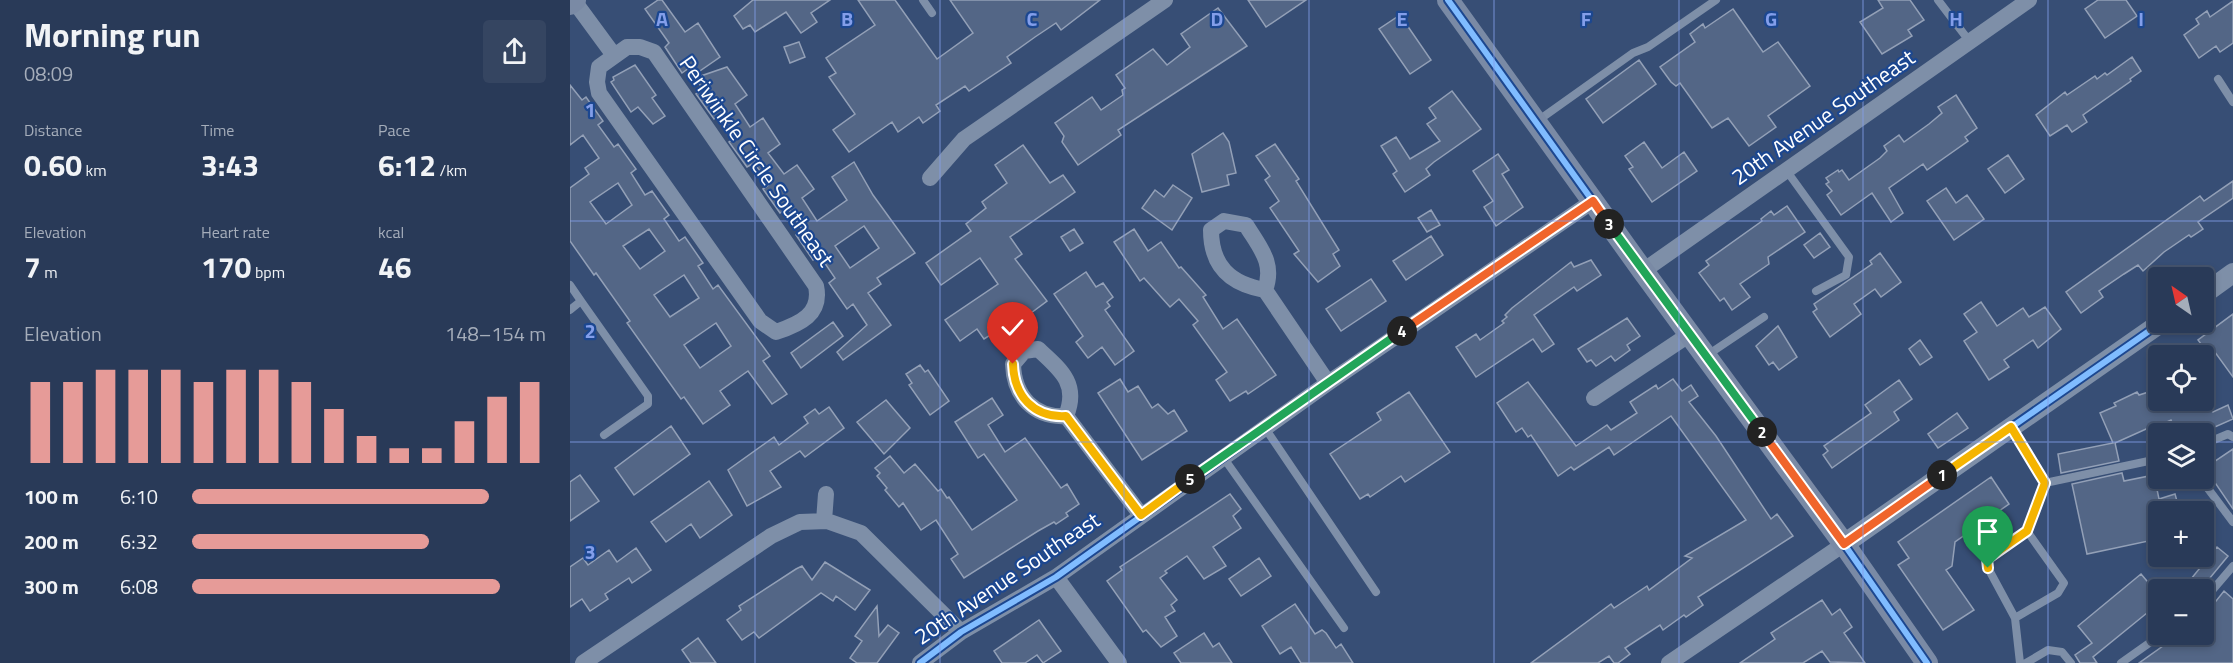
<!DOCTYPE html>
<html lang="en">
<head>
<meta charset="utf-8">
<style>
  :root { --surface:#293a58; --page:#354561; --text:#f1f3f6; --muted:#a5adba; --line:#45546e; --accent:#e69b98 }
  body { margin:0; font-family:"Titillium Web",sans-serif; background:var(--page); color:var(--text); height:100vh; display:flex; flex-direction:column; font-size:22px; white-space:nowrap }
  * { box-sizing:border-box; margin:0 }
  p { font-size:20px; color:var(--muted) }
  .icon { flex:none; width:33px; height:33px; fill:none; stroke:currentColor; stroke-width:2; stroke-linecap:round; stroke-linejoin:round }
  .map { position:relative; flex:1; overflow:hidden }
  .details { display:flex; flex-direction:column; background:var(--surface); width:570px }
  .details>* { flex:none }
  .needle { width:39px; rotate:326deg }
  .buttons { position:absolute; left:1578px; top:267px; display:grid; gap:12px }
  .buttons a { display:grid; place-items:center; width:66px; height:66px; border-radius:6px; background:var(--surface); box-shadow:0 3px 9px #0003,0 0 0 2px var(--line); font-size:30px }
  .pin { position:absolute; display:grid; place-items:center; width:51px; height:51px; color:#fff; margin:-62px -26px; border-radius:50% 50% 50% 0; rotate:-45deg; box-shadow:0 0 6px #0007 }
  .pin .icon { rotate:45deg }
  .km { position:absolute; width:30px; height:30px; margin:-15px; border-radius:50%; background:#222; color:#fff; font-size:16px; line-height:30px; text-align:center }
  .round { display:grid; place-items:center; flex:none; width:63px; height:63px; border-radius:6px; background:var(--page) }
  .overview { display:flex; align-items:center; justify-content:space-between; height:102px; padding:0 24px }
  h1 { font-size:33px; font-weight:700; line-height:45px }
  .metrics { display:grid; grid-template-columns:repeat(3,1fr); gap:9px; height:102px; padding:6px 24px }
  .metrics div { display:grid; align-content:center }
  .metrics b { font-size:30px; font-weight:700 }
  .metrics small { font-size:16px; font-weight:400 }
  .metrics p { font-size:16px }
  .chart { height:168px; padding:12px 24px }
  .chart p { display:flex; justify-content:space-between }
  .chart svg { width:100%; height:108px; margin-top:6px; stroke:var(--accent); stroke-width:6 }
  ul { padding:0 24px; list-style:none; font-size:20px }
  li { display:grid; grid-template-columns:96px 72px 1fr; align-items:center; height:45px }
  li i { height:15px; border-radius:8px; background:var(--accent) }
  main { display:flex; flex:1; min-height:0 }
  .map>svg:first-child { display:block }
  .building { fill:#536686; stroke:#93a0b7; stroke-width:1.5; fill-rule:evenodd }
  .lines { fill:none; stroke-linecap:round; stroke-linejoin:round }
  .service { stroke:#7e8fa8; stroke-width:8 }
  .minor { stroke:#7e8fa8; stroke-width:16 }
  .tertiary { stroke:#7e8fa8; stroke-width:20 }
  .secondary { stroke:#7a8aa5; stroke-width:22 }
  .cycleway-casing { stroke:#1c4790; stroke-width:10 }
  .cycleway { stroke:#80bcff; stroke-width:6 }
  .split-1-casing { stroke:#fff; stroke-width:12 }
  .split-2-casing { stroke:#fff; stroke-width:12 }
  .split-3-casing { stroke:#fff; stroke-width:12 }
  .split-4-casing { stroke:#fff; stroke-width:12 }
  .split-5-casing { stroke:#fff; stroke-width:12 }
  .split-6-casing { stroke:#fff; stroke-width:12 }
  .split-1 { stroke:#f5b400; stroke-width:8 }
  .split-2 { stroke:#f0652b; stroke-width:8 }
  .split-3 { stroke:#22a559; stroke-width:8 }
  .split-4 { stroke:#f0652b; stroke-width:8 }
  .split-5 { stroke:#22a559; stroke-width:8 }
  .split-6 { stroke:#f5b400; stroke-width:8 }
  .grid { fill:none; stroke:#839eea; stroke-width:1.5; stroke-opacity:0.55 }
  .labels { text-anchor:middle; stroke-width:4.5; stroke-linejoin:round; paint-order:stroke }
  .street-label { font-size:22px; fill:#fff; stroke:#1c4790 }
  .grid-label { font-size:20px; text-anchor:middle; font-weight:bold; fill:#839eea; stroke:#1c4790; stroke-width:4.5; stroke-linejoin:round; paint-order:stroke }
</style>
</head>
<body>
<main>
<section class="details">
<div class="overview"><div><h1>Morning run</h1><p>08:09</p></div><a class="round"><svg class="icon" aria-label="share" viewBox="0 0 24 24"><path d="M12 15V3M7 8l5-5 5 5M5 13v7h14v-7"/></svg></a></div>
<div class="metrics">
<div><p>Distance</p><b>0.60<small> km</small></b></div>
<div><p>Time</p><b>3:43</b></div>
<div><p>Pace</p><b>6:12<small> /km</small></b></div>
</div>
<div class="metrics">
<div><p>Elevation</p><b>7<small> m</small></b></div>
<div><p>Heart rate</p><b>170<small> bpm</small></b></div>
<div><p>kcal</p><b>46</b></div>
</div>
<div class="chart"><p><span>Elevation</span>148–154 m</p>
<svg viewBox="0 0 160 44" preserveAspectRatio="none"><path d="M5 44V11M15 44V11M25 44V6M35 44V6M45 44V6M55 44V11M65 44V6M75 44V6M85 44V11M95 44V22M105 44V33M115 44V38M125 44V38M135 44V27M145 44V17M155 44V11"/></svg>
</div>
<ul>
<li><b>100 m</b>6:10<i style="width:84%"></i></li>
<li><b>200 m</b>6:32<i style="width:67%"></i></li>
<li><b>300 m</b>6:08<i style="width:87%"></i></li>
</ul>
</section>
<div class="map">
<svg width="1663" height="663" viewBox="0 0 1663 663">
  <rect width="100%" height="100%" fill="#374e75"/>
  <!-- building -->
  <path class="building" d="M88,0H92L115,32L128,23L150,57L124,75L119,68L112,73L95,47L99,43L75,9Z
    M183,0H260L241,13L247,22L231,33L216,12L185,32L180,25L173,29L164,16Z
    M288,0H325L367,59L403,33L380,0H530L491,30L486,23L465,37L437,57L441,63L399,91L395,86L366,105L370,111L353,123L349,117L328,132L322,122L279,152L263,130L285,114L259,77L266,73L256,58L305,25Z
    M678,0H736L696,27Z
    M1308,0H1340L1354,20L1338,30L1342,36L1312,54L1290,22L1313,8Z
    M1528,0H1556L1567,16L1535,38L1515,9Z
    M1663,1V43L1650,52L1646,46L1629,58L1614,35L1629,24L1626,19L1637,11L1640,17Z
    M648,8L677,46L548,130L551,135L508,165L492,142L494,136L485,123L522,97L531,110L553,95L552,90L555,88L546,75L583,49L597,65L620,47L611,34Z
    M1163,9L1193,52L1208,42L1240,86L1198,116L1206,127L1179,146L1158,118L1142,128L1110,83L1106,86L1101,82L1090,67L1125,42L1120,34L1133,24L1135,28Z
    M830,15L861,60L840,74L809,29Z
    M229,42L235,57L220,63L214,47Z
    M1562,57L1571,71L1560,79L1561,81L1513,115L1517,122L1502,132L1497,125L1480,136L1466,115L1495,92L1497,95L1525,76L1527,79L1535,73L1537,75Z
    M1069,60L1086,84L1033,123L1016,99Z
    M65,65L86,95L82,98L95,116L83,124L68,107L61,112L41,82L44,80L43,77Z
    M157,67L177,95L165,104L180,127L193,118L210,144L198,153L214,174L227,165L244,189L232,198L247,221L277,200L262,177L284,162L303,195L345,253L307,278L311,284L298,293L321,325L273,360L267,352L297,325L283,304L277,309L259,283L265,278L250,256L243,260L226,235L233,231L218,208L210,213L193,189L200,184L184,163L177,167L159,142L165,138L149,115L144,119L126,94L133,89L125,78ZM294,226L309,248L280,268L265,246Z
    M0,85L12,100L16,97L33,121L28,125L44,147L48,144L66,169L61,173L75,195L82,191L99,215L94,219L109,241L115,237L133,263L128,266L143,289L148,285L200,356L193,361L217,394L202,404L178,371L150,391L160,405L133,424L114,397L111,399L57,323L60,321L26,273L24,275L0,241V188L19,174L15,168L29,158L13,135L0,145ZM48,183L62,205L36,224L20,202ZM79,229L95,251L70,269L53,246ZM114,275L129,298L100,317L84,295ZM146,323L161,346L130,368L114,345Z
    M882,91L911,129L864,162L856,169L860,175L835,192L823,174L827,171L811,146L826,137L840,159L870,141L857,124L866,118L859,108Z
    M1386,95L1407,128L1395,137L1398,141L1357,170L1353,164L1319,188L1333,213L1321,222L1302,193L1271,215L1257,195L1262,191L1256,184L1259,182L1256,178L1268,170L1269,172L1272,170L1279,180L1310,158L1317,151L1314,146L1329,135L1334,142L1359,124L1372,113L1368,107Z
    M653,133L659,142L666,173L657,175L659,185L632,192L622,154Z
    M1074,142L1092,168L1114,152L1127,171L1082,202L1059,169L1063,167L1055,156Z
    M705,144L729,179L726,181L769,250L763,254L770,266L748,282L724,254L729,251L700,208L709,201L695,180L700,176L686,156Z
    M453,145L480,183L493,175L505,192L440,237L452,254L445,259L477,301L453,319L451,316L414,339L407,329L390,341L375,320L428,284L410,258L371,285L356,263L401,231L396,224L416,208L412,202L437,183L425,165Z
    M928,154L939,170L932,174L953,207L926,226L914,207L923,201L903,171Z
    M1438,155L1454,179L1435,193L1418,169Z
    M1663,181V198L1628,222L1633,229L1621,237L1619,235L1594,252L1573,271L1568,265L1554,274L1529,291L1533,297L1511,313L1496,292L1630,196L1634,201Z
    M603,185L622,198L602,230L572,208L585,190L594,197Z
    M1376,188L1386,203L1397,195L1414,219L1384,240L1357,201Z
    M1217,206L1235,232L1198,257L1199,264L1170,284L1180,297L1162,310L1154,298L1150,301L1129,273L1139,265L1136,261L1192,221L1191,219L1201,211L1204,215Z
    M861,210L870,225L857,232L848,218Z
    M504,229L513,243L500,251L491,237Z
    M564,229L578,251L591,242L609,268L611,267L636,295L633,297L653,329L667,319L706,375L678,394L676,391L660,401L646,380L657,372L623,325L628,321L609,299L600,307L574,278L570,281L544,242Z
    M1250,233L1260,247L1244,258L1234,245Z
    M861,236L873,255L836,280L823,261Z
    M1310,253L1331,282L1311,297L1305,289L1284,304L1291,314L1260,337L1243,312L1247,309L1244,304L1302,264L1300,261Z
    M1021,260L1031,275L1007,291L1004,287L964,315L984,344L972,352L963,339L906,377L886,347L906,334L910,340L934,323L932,321L937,317L935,315L942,308L1001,262L1004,267Z
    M516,272L526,287L533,283L543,297L537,302L540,306L535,310L564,351L545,365L532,347L518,358L506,342L513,336L484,294Z
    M801,279L816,301L771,331L756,309Z
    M1411,302L1427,326L1453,308L1459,317L1475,307L1491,329L1468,348L1463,340L1434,360L1439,367L1419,380L1394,341L1407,332L1394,314Z
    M1663,314V377L1642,348L1637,352L1628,340Z
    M1057,318L1070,336L1057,345L1060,350L1045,361L1041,356L1026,366L1021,360L1017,362L1008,349Z
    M263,322L273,336L231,368L221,353Z
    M1208,326L1227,357L1209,370L1203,362L1199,365L1186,346Z
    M1350,340L1362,357L1350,365L1339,349Z
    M350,365L355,372L358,370L379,401L360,415L339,385L342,383L336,374Z
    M550,379L558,392L568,386L582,408L588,404L598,414L604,410L617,431L572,460L528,393Z
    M1103,379L1112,391L1121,385L1128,396L1119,402L1146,436L1201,519L1207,514L1223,536L1128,597L1133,605L1116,617L1114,615L1093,630L1090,625L1055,648L1060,654L1048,663H1044L1039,656L1028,663H961L1041,604L1044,608L1077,586L1079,590L1122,558L1115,556L1176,520L1101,416L1044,455L1039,447L1004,470L1001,467L988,476L961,435L958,437L952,428L946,432L927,403L958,382L1006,446L1037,425L1041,430L1067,413L1060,402L1086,385L1088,389Z
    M1329,380L1342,399L1324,412L1329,420L1262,468L1253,455L1258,451L1254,446L1301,413L1295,405Z
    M1588,389V400H1638L1643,412L1658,405L1663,419L1629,434H1607L1601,420L1586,427L1585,425L1545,443L1549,461L1491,473L1488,454L1543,443L1530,413L1546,406L1544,403L1567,392L1569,395Z
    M839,392L880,452L835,482L831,476L800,497L798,494L790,499L760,454L811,420L807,413Z
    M422,398L433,415L418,425L435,452L455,438L491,488L497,484L509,504L496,513L498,516L486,524L484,522L468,531L394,578L381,559L388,554L366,520L351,530L333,503L329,507L315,490L317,488L307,476L310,473L305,468L320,456L334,473L345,464L368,491L371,489L377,498L379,497L402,530L447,500L414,454L408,458L385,422Z
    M316,400L340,428L314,454L287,422Z
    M259,407L274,428L235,457L230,451L200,471L211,487L177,506L158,470L204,437L209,445L238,423L234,417L245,409L249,414Z
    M1387,413L1398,428L1368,448L1358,434Z
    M101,426L120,454L64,495L45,468Z
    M1663,449V509L1635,468Z
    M1552,473L1554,481L1584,475L1589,499L1605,494L1610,512H1588V539L1517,554L1502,484Z
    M10,475L29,501L0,521V482Z
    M1421,477L1439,504L1385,542L1382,566L1376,570L1404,610L1373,630L1328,565L1339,558L1328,542Z
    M139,481L162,515L130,538L121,524L96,542L81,522Z
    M660,494L671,509L663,516L671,528L643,547L656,566L634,579L617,556L595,571L597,573L590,578L607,600L601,605L605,611L595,617L607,636L591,647L576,630L573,632L537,581L552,570L550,567Z
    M1647,547L1658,556L1639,579L1642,581L1635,590H1612Z
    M66,548L81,570L62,583L59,578L35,594L38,599L20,611L12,599L0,607V567L13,558L18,565L39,550L47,562Z
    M689,558L701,576L671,596L659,579Z
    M255,562L300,590L285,610L266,596L263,601L251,593L189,638L184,632L172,640L157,620L171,610L169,606L226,569L232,566L242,580Z
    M1571,574L1588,594V604L1523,657L1527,663H1510L1505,655L1522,643L1508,626Z
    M1654,591L1663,599V663H1569L1610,634H1634V616Z
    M1252,600L1262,615L1270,609L1282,627L1274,633L1295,663L1260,662L1252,651L1233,663H1170L1205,639L1201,633Z
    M725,604L745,634L752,630L756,633L766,648L771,644L783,663H731L721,647L710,654L692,626Z
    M307,606L309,636L318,625L329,633L307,663H287L280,658L292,641L285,636Z
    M469,620L491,651L473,663L467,655L455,663H432L424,651Z
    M634,633L643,647L649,643L662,663H611L604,653Z
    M128,638L146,663H121L112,650Z"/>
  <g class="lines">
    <!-- service -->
    <path class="service" d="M353,0L362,13
      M1368,0L1400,42
      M1648,79L1663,102
      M966,122L1063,53L1078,47L1146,0
      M1216,170L1279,257L1276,275L1246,291
      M0,285L11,301L0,310
      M11,301L78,396V404L34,435
      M1136,356L1194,317
      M1442,427L1475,483L1457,531L1417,559L1418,568L1445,618L1450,663
      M695,428L806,592
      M1634,444L1658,434L1663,437
      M653,457L774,628
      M1630,478L1663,522
      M1475,483L1588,459
      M1634,600L1663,566
      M1445,618L1488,593L1494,583L1457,531
      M1456,663L1478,650L1492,652L1501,663
      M1551,663L1592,634"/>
    <!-- minor -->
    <path class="minor" d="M4,1L43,54
      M57,47H70L84,52L246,286C252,314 230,324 206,332L190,321L29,93L27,82L29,67Z
      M360,178L394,139L595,0
      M1073,271L1459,0
      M695,290C705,263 690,248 676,225L654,221L641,230C641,266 660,284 695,290L758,383
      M1024,398L1120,334
      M496,416C509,384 491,370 468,349L454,351L443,364C444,396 464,418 496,416L571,515
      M254,521L256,494
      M486,577L549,663
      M13,663L201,536L230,522L257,521L291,533L391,632
      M350,663L391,632L486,577L758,383L1023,201
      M1099,663L1274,544"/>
    <!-- tertiary -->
    <path class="tertiary" d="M1634,294L1663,273
      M1274,544L1592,322"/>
    <!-- secondary -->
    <path class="secondary" d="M878,0L1073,271L1274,544L1357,663
      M0,4L5,0"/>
    <defs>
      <path id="cycleway" d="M878,0L1073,271L1274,544L1357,663
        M1274,544L1592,322
        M350,663L391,632L486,577L758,383L1023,201"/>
    </defs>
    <!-- cycleway casing -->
    <use href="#cycleway" class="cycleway-casing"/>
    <!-- cycleway -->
    <use href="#cycleway" class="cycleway"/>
  </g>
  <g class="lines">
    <defs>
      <path id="split-1" d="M1372,475L1441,427L1475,483L1457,531L1417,559L1418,568"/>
      <path id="split-2" d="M1192,432L1274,544L1372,475"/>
      <path id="split-3" d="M1039,224L1192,432"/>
      <path id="split-4" d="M832,331L1023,201L1039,224"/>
      <path id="split-5" d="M620,479L832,331"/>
      <path id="split-6" d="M443,364C444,396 464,418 496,416L571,515L620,479"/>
    </defs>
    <!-- split-1 casing -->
    <use href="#split-1" class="split-1-casing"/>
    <!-- split-2 casing -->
    <use href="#split-2" class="split-2-casing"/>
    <!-- split-3 casing -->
    <use href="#split-3" class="split-3-casing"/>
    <!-- split-4 casing -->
    <use href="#split-4" class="split-4-casing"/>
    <!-- split-5 casing -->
    <use href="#split-5" class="split-5-casing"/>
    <!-- split-6 casing -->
    <use href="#split-6" class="split-6-casing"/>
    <!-- split-1 -->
    <use href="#split-1" class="split-1"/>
    <!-- split-2 -->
    <use href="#split-2" class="split-2"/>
    <!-- split-3 -->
    <use href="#split-3" class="split-3"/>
    <!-- split-4 -->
    <use href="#split-4" class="split-4"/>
    <!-- split-5 -->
    <use href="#split-5" class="split-5"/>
    <!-- split-6 -->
    <use href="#split-6" class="split-6"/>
  </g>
  <!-- grid -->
  <path class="grid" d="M185,0V663M370,0V663M554,0V663M739,0V663M924,0V663M1109,0V663M1293,0V663M1478,0V663M0,221H1663M0,442H1588M1634,442H1663"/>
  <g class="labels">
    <!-- street labels -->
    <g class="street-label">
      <text transform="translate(1253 117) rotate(-35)" y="8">20th Avenue Southeast</text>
      <text transform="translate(187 161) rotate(55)" y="8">Periwinkle Circle Southeast</text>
      <text transform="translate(437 578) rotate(-34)" y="8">20th Avenue Southeast</text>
    </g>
  </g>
  <g class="grid-label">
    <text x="92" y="26">A</text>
    <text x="277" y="26">B</text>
    <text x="462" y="26">C</text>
    <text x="647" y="26">D</text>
    <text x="832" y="26">E</text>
    <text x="1016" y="26">F</text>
    <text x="1201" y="26">G</text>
    <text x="1386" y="26">H</text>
    <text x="1571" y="26">I</text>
    <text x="20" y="117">1</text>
    <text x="20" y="338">2</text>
    <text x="20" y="559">3</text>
  </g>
</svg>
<div class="buttons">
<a><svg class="needle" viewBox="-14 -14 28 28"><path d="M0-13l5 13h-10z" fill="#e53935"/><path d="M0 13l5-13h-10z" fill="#a5adba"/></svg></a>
<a><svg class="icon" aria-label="locate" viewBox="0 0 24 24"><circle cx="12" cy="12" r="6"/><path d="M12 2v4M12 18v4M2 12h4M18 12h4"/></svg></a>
<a><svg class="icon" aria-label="layers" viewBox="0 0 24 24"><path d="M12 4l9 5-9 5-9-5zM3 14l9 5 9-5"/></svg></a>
<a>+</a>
<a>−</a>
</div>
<div class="pin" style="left:1418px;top:568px;background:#1e9e55"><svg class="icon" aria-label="arrive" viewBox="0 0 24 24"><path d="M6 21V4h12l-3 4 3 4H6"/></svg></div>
<div class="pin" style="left:443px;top:364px;background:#d93025"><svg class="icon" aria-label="check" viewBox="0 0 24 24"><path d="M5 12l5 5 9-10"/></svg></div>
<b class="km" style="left:1372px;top:475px">1</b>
<b class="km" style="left:1192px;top:432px">2</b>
<b class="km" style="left:1039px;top:224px">3</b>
<b class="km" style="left:832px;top:331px">4</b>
<b class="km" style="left:620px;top:479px">5</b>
</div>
</main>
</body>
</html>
